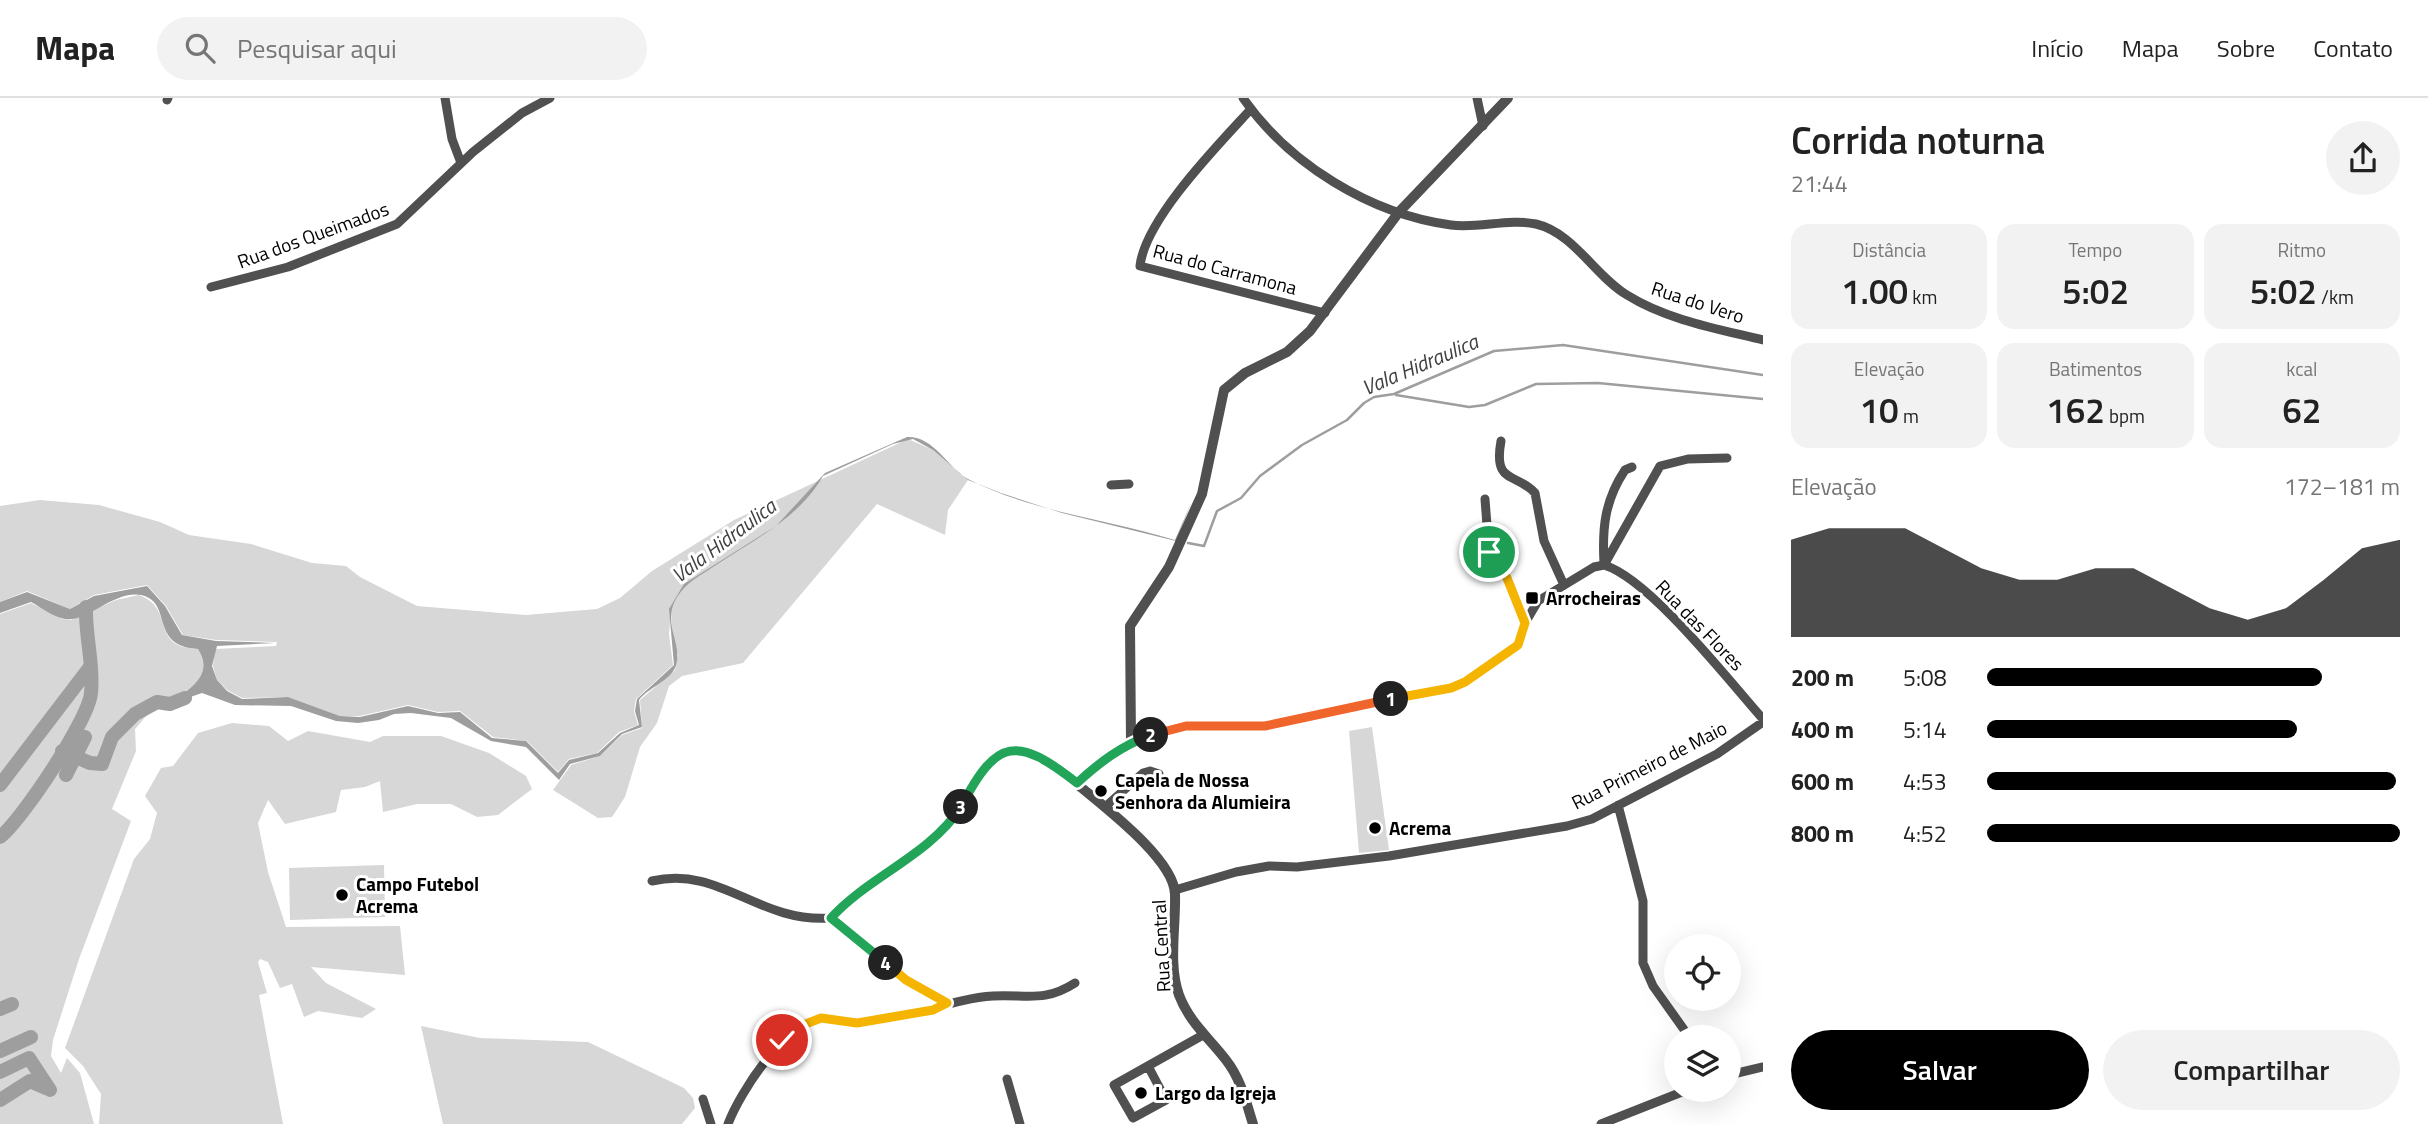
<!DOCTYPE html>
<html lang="pt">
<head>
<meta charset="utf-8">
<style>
  :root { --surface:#fff; --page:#f2f2f2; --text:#222; --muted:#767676; --line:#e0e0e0; --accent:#000 }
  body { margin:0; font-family:"Titillium Web",sans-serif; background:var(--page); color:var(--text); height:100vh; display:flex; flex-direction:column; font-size:26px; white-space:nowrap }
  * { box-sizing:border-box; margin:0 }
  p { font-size:23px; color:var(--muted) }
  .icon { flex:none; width:38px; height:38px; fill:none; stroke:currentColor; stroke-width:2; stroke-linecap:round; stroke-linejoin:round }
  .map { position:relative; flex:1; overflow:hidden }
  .side { display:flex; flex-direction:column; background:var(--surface); width:665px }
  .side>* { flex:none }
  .tools { position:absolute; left:1664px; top:836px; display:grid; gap:14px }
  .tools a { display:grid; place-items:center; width:77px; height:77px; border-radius:50%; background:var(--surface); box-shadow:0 7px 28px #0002; font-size:35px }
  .pin { position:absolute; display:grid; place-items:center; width:60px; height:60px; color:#fff; margin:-30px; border:4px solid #fff; border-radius:50%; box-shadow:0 2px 7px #0007 }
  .km { position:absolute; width:35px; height:35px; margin:-18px; border-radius:50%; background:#222; color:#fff; font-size:19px; line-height:35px; text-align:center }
  .round { display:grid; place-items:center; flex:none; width:74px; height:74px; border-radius:37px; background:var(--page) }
  .overview { display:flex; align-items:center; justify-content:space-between; height:119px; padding:0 28px }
  h1 { font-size:38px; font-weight:600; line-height:52px }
  .figures { display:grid; grid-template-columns:repeat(3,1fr); gap:10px; height:119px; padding:7px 28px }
  .figures div { display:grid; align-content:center; border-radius:18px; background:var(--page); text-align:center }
  .figures b { font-size:35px; font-weight:600 }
  .figures small { font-size:19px; font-weight:400 }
  .figures p { font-size:19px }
  .chart { height:196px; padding:14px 28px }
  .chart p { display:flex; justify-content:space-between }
  .chart svg { width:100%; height:126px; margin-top:7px; fill:var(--accent); opacity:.7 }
  .primary-button { display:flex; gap:14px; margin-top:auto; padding:14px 28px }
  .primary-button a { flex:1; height:80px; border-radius:42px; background:var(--accent); color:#fff; font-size:28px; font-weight:600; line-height:80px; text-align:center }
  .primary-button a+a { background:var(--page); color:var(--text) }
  ul { padding:0 28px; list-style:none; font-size:23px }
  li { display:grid; grid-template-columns:112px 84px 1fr; align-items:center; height:52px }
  li i { height:18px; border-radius:9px; background:var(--accent) }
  header { display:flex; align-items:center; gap:42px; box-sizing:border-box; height:98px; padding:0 35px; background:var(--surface); border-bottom:2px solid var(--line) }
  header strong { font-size:33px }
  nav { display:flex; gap:38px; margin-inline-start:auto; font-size:24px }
  .search { width:490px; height:63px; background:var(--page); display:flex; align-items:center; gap:18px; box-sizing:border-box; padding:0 24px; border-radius:38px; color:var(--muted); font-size:26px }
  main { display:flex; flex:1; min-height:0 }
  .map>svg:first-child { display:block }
  .green { fill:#d7d7d7 }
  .water { fill:#9e9e9e }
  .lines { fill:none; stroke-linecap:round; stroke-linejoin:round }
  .stream { stroke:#9e9e9e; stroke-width:2.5 }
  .river { stroke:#9e9e9e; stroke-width:14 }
  .minor { stroke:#505050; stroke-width:9 }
  .tertiary { stroke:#505050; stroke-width:10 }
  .split-1-casing { stroke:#fff; stroke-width:14 }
  .split-2-casing { stroke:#fff; stroke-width:14 }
  .split-3-casing { stroke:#fff; stroke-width:14 }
  .split-4-casing { stroke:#fff; stroke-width:14 }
  .split-5-casing { stroke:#fff; stroke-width:14 }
  .split-1 { stroke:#f5b400; stroke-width:9 }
  .split-2 { stroke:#f0652b; stroke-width:9 }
  .split-3 { stroke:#22a559; stroke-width:9 }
  .split-4 { stroke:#22a559; stroke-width:9 }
  .split-5 { stroke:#f5b400; stroke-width:9 }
  .poi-dot { fill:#000; stroke:#fff; stroke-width:2.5 }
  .labels { text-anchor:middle; stroke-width:6; stroke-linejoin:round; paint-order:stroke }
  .street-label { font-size:19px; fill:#000; stroke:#fff }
  .poi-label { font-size:19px; font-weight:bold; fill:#000; stroke:#fff; text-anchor:start }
  .water-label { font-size:21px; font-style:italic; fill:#3f3f3f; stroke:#fff }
</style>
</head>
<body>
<header>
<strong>Mapa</strong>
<div class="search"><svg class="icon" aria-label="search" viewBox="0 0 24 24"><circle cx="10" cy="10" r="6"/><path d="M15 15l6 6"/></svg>Pesquisar aqui</div>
<nav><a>Início</a><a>Mapa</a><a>Sobre</a><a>Contato</a></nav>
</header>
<main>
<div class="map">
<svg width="1763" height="1026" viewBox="0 0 1763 1026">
  <rect width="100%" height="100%" fill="#fff"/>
  <!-- green -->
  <path class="green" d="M908,341L933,352L968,382L948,412L945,437L877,406L743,565L682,578L669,588L657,625L640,649L625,699L612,719L598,720L553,692L571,667L600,658L622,637L642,630L640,602L675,572L678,557L673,542L671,514L669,536L673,567L636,601L634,613L638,627L619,634L597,655L569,661L558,674L527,643L493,639L460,613L438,614L408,607L360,618H340L288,599L242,600L227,592L217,582L213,568L215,551L276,548L277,544L216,542L183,537L166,508L147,487L94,497L70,511L27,493L0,504V408L40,402L99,407L160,424L189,437L251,446L312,465L346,468L360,479L417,508L526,517L597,511L620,500L652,473L734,422Z
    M139,497C177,511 148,549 198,551C219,585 172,600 150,614C145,618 140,626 135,631L136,653L112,711L131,723L79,861L53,942L51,958L61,975L67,960L80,975L94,1026H0V516L31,505L62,521L71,522L116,502Z
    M232,625L269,628L288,643L308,633L370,644L383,638H441L489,655L526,678L532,691L498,717L477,719L451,706H417L383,714L380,683L365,689L341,692L336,714L285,726L268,702L258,725L268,774L286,829L400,828L405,877L311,869L326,885L376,911L362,920L318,913L304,919L292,886L280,890L268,864L260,861L258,864L267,895L259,897L283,1026H99L101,996L83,968L65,950L134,761L150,741L157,715L145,698L161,670L173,668L198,635Z
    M1372,629L1389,752L1359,755L1349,633Z
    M384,767L385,819L290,822L289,770Z
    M421,928L480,940L588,944L684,990L693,1000L695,1010L682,1026H443Z"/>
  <!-- water -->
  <path class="water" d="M907,339C934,338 947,369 968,381C1032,414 1107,421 1175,442L1192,403L1176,443L1062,415L1001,395L968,382L933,352L913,341L893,346L823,378C800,419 754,442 716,467C706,474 694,480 685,489C654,521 686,545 675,570C669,583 648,590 639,602L642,629L622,636L600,658L570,666L559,682L526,649L491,643L451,620L411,615L394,616L379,622L358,625L336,623L291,608L235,607L202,595L170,606C188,591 215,578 198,551C148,548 174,504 141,497C114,492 87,525 65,521C53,519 42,510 31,504L0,515V504L27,494L70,511L94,498L147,488L165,508L182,537L216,543L275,545L217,548L212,568L217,582L227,593L242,601L288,599L340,618L360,619L408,608L438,615L460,614L492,640L526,643L558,675L569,662L598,655L620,635L639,627L635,613L637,601L674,567L669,511L684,486L776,428L825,375Z"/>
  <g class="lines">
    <!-- stream -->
    <path class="stream" d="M1396,297L1469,309L1485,307L1536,286L1598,285L1763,301
      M1188,445L1204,448L1217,413L1241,400L1260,378L1302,347L1347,322L1364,305L1374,299L1394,296L1494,253L1563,247L1763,277"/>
    <!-- river -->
    <path class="river" d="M62,653L90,665L102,666L112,639L135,616L157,604L170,606L185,600
      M66,677L85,639
      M0,687L90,569
      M0,739C22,722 89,621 91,595C94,566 85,538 86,509
      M0,911L12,906
      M0,953L31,939
      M0,974L29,960L50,992
      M0,1002L30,983L46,990"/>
    <!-- minor -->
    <path class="minor" d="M445,0L452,41L461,65
      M1243,0C1289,66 1370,116 1451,127C1478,131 1508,120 1536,126C1574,135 1595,178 1627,197C1667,222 1718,231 1763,242
      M1477,0L1483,28
      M167,2L168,0
      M1251,11C1219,46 1145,121 1140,168L1325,215
      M211,189L288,169L397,126L473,54L522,15L550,0
      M1501,343C1493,387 1516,374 1535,395L1544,443L1564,487
      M1111,387L1129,386
      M1485,401L1489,454L1507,480L1525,525
      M1604,465C1602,429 1605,402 1625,372L1632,369
      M1604,467C1650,481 1729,583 1763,621
      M1604,467L1660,368L1688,361L1727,360
      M1131,644L1186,628H1265L1451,590L1465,584L1518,547L1525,525L1538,503L1594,469L1604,467
      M1618,707L1643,803V865L1653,888L1690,940
      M1105,709L1143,675L1150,673L1159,676
      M652,783C720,767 758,825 830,820
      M1175,792L1236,774L1269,768L1297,769L1389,758L1567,728L1592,721L1717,656L1763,624
      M830,820L947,728C996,666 990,616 1077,686
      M830,820L906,882L947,905
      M1148,968L1166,1002L1133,1020L1114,987L1203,937
      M1729,977L1763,969
      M1007,981L1020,1026
      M703,1001L711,1026
      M728,1026C740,994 784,927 820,920C831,918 845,925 857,925C869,925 882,922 894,920C927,914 959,900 993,898C1026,896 1044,905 1075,885
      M1601,1026L1687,992"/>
    <!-- tertiary -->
    <path class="tertiary" d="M1253,1026C1246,1004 1241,981 1226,962C1210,941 1189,924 1179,897C1168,867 1176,828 1175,796C1174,761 1103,708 1077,686L1103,661L1131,644L1130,528L1169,469L1202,396L1224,292L1245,275L1287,254L1310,233L1399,114L1508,0"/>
  </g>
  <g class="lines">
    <defs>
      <path id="split-1" d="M1391,601L1451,590L1465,584L1518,547L1525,525L1507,480L1489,454"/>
      <path id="split-2" d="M1151,637L1186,628H1265L1391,601"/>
      <path id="split-3" d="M961,709C997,639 1017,638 1077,685C1100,664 1121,648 1151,637"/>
      <path id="split-4" d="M886,865L831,820C869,778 929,758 961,709"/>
      <path id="split-5" d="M782,942L803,927L821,920L857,925L933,912L947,905L906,882L886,865"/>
    </defs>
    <!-- split-1 casing -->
    <use href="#split-1" class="split-1-casing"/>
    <!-- split-2 casing -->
    <use href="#split-2" class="split-2-casing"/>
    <!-- split-3 casing -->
    <use href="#split-3" class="split-3-casing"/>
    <!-- split-4 casing -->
    <use href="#split-4" class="split-4-casing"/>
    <!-- split-5 casing -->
    <use href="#split-5" class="split-5-casing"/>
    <!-- split-1 -->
    <use href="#split-1" class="split-1"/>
    <!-- split-2 -->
    <use href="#split-2" class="split-2"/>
    <!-- split-3 -->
    <use href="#split-3" class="split-3"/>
    <!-- split-4 -->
    <use href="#split-4" class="split-4"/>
    <!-- split-5 -->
    <use href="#split-5" class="split-5"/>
  </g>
  <!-- markers -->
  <g class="poi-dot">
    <rect x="1525" y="493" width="14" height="14" rx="3.5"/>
    <circle cx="1101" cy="693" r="7"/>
    <circle cx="1375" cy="730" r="7"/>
    <circle cx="342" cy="797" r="7"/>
    <circle cx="1141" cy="995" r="7"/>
  </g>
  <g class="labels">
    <!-- street labels -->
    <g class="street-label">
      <text transform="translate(313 137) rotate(-20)" y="7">Rua dos Queimados</text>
      <text transform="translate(1225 171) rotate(15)" y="7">Rua do Carramona</text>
      <text transform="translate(1698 204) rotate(18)" y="7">Rua do Vero</text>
      <text transform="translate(1700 527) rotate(46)" y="7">Rua das Flores</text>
      <text transform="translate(1649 667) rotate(-27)" y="7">Rua Primeiro de Maio</text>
      <text transform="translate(1161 848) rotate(-93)" y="7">Rua Central</text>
    </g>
    <!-- poi labels -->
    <g class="poi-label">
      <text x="1546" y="507">Arrocheiras</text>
      <text x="1115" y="689">Capela de Nossa<tspan x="1115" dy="22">Senhora da Alumieira</tspan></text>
      <text x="1389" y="737">Acrema</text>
      <text x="356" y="793">Campo Futebol<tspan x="356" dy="22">Acrema</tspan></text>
      <text x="1155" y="1002">Largo da Igreja</text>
    </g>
    <!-- water labels -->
    <g class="water-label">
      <text transform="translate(1420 267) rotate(-23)" y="7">Vala Hidraulica</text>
      <text transform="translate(724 443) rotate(-37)" y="7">Vala Hidraulica</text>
    </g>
  </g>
</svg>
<div class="tools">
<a><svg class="icon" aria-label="locate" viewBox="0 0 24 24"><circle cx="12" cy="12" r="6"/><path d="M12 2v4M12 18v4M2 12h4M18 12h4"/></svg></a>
<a><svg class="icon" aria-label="layers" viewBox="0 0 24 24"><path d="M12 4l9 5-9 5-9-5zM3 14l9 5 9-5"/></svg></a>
</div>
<div class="pin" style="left:1489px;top:454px;background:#1e9e55"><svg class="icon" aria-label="arrive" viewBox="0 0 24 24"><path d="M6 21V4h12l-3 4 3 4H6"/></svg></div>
<div class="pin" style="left:782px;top:942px;background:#d93025"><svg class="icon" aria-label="check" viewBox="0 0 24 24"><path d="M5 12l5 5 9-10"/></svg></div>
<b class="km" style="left:1391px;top:601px">1</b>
<b class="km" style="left:1151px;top:637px">2</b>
<b class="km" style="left:961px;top:709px">3</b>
<b class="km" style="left:886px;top:865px">4</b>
</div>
<section class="side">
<div class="overview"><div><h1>Corrida noturna</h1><p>21:44</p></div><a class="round"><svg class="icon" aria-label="share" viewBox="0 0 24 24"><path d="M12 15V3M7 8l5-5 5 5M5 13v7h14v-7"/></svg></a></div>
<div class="figures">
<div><p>Distância</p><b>1.00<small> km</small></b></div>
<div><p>Tempo</p><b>5:02</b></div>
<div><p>Ritmo</p><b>5:02<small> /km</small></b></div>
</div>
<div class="figures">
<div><p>Elevação</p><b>10<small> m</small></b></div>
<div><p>Batimentos</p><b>162<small> bpm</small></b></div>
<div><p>kcal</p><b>62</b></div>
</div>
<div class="chart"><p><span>Elevação</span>172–181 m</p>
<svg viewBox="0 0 160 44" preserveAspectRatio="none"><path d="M0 44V10L10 6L20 6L30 6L40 13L50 20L60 24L70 24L80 20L90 20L100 27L110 34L120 38L130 34L140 24L150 13L160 10V44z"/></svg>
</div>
<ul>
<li><b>200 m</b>5:08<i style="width:81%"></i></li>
<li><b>400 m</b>5:14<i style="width:75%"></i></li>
<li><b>600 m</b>4:53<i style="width:99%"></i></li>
<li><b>800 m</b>4:52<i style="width:100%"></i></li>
</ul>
<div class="primary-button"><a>Salvar</a><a>Compartilhar</a></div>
</section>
</main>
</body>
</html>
